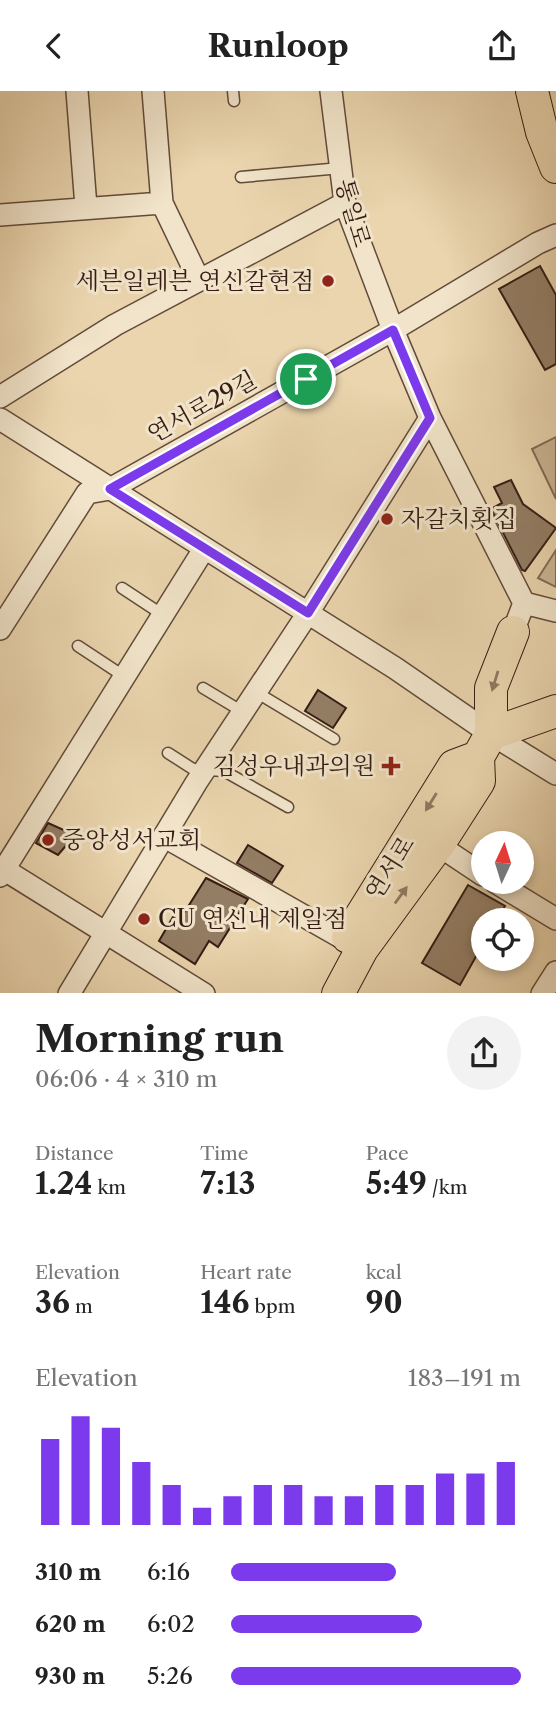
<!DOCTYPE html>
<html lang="en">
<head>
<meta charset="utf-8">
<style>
  :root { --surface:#fff; --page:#f2f2f2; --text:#222; --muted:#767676; --accent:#7c3aed }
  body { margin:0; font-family:"Libre Caslon Text","Noto Serif KR",serif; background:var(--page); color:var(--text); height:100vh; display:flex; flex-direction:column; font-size:26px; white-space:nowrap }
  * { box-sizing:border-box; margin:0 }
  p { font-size:23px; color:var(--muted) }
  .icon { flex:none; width:38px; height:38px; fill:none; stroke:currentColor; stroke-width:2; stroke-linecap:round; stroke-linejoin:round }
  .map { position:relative; height:902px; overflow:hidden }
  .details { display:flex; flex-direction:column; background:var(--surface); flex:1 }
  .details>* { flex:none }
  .needle { width:46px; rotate:4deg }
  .buttons { position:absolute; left:471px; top:740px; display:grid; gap:14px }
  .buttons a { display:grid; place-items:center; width:63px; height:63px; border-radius:50%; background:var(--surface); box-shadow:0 4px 10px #0003; font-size:35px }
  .pin { position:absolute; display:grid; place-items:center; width:60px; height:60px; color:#fff; margin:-30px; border:4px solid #fff; border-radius:50%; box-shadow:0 2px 7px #0007 }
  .round { display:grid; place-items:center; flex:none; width:74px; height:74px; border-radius:37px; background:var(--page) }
  .head { display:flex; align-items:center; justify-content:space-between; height:119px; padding:0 35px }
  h1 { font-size:38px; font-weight:700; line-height:52px }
  .stats { display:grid; grid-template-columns:repeat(3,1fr); gap:10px; height:119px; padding:7px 35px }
  .stats div { display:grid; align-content:center }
  .stats b { font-size:30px; font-weight:700 }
  .stats small { font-size:19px; font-weight:400 }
  .stats p { font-size:19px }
  .chart { height:196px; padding:14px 35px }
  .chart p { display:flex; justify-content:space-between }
  .chart svg { width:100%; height:126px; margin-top:7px; stroke:var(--accent); stroke-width:6 }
  ul { padding:0 35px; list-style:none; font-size:23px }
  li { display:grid; grid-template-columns:112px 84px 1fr; align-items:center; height:52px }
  li i { height:18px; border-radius:9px; background:var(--accent) }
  header { display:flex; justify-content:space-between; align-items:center; height:91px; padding:0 35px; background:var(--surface); font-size:32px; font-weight:700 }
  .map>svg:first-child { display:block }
  .green { fill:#cbb694; stroke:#806a54; stroke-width:2 }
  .building { fill:#937d64; stroke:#351d14; stroke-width:2 }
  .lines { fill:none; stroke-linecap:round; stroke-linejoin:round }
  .service-casing { stroke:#624b3a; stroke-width:13 }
  .minor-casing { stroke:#624b3a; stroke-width:24 }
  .primary-casing { stroke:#351d14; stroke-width:34 }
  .service { stroke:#f1e4ca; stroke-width:10 }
  .minor { stroke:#f1e4ca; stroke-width:21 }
  .primary { stroke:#ead5ae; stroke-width:32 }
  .oneway { fill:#907961 }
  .route-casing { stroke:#fff; stroke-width:14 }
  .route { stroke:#7c3aed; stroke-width:9 }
  .poi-dot { fill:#8f2418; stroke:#f1e4ca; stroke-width:2.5 }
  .labels { text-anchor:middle; stroke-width:6; stroke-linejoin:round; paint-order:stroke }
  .street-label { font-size:24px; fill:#351d14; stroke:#f1e4ca }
  .poi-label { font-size:24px; fill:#351d14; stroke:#f1e4ca; text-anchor:start }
</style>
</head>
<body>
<header><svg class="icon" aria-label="back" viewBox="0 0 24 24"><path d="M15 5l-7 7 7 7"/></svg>Runloop<svg class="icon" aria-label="share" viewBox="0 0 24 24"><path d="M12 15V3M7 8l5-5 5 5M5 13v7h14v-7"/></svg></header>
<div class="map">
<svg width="556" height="903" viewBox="0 0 556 903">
  <rect width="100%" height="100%" fill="#ead5ae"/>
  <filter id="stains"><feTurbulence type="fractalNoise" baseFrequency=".00286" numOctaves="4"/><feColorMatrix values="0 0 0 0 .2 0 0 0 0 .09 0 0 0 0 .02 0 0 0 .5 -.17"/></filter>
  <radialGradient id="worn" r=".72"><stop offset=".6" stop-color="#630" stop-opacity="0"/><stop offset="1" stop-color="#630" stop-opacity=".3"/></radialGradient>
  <!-- green -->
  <path class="green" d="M556,346V408L532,358Z
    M556,459V496L538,487Z"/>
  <!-- building -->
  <path class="building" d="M540,175L556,204V273L545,279L499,198Z
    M511,389L523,413L556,437L525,480L522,479L491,418L502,412L494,396Z
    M318,599L346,617L333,637L305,620Z
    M48,732L75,744L58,764L36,752Z
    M248,754L283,775L272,792L237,772Z
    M206,787L248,808L218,856L209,850L195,873L159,850L173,826L179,830Z
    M468,794L505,815L497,830H483V853L460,894L422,872Z"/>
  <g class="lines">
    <defs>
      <path id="service" d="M233,0L234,10
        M241,86L341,77
        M122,497L163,524
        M78,555L125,586
        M203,597L243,621
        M256,601L334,648
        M168,662L193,678L224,680L288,716"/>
      <path id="minor" d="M77,0L86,116
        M153,0L162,112L199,189
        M331,0L345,112L393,239L430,327L524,512L513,541
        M0,124L162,112
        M0,306L115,234L345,112
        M0,328L395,577L491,643L556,683
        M524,512L556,520
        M0,538L87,402L110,398L393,239L538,152L556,144
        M165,746L346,849
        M438,754L483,784
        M0,776L204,903
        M0,785L204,458
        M495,791L556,828
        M69,903L196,692L308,522L430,327
        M542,903L556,881"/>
      <path id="primary" d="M532,0L542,41L556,76
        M491,643V597L513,541
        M348,846L454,675L478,666
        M338,903L362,858L438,754L479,690L478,666L491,643L556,620"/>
    </defs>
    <!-- service casing -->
    <use href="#service" class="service-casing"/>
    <!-- minor casing -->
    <use href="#minor" class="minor-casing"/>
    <!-- primary casing -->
    <use href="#primary" class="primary-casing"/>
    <!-- service -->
    <use href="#service" class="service"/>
    <!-- minor -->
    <use href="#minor" class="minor"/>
    <!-- primary -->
    <use href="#primary" class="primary"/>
  </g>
  <!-- one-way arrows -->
  <defs><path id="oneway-solid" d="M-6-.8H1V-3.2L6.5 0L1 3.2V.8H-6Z" transform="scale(1.75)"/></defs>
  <g class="oneway">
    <use href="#oneway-solid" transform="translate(495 590) rotate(107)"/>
    <use href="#oneway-solid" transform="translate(431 711) rotate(122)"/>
    <use href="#oneway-solid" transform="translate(401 804) rotate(-54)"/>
  </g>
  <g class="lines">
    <defs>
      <path id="route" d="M393,239L430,327L308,522L110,398Z"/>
    </defs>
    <!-- route casing -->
    <use href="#route" class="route-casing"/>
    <!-- route -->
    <use href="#route" class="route"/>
  </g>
  <!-- markers -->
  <g class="poi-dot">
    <circle cx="328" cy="190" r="7"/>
    <circle cx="387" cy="428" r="7"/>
    <path d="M387.5 664.5h7v7h7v7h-7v7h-7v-7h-7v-7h7z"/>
    <circle cx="48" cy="749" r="7"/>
    <circle cx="144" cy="828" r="7"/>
  </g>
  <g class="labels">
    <!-- street labels -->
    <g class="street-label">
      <text transform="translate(353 122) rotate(74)" y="8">통일로</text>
      <text transform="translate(202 316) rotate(-29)" y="8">연서로29길</text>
      <text transform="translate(390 777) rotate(-58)" y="8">연서로</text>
    </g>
    <!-- poi labels -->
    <g class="poi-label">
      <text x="314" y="198" text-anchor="end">세븐일레븐 연신갈현점</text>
      <text x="401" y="436">자갈치횟집</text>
      <text x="375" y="683" text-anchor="end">김성우내과의원</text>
      <text x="62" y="757">중앙성서교회</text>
      <text x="158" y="836">CU 연신내 제일점</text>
    </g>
  </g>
  <rect width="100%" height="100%" filter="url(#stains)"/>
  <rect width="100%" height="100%" fill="url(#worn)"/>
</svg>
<div class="buttons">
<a><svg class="needle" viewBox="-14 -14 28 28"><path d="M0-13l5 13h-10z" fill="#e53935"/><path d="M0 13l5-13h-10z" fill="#767676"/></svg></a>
<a><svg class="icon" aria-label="locate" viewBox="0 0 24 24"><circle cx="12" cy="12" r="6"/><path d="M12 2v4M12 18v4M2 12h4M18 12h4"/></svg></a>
</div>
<div class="pin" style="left:306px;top:288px;background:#1e9e55"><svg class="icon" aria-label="arrive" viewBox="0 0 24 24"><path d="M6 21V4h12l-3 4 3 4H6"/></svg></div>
</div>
<section class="details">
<div class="head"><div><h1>Morning run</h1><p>06:06 · 4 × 310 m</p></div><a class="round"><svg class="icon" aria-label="share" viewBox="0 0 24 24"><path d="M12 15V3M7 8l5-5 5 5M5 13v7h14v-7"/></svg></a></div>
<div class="stats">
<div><p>Distance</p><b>1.24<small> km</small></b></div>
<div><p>Time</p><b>7:13</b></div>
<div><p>Pace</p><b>5:49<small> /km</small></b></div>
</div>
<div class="stats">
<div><p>Elevation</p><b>36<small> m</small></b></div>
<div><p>Heart rate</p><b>146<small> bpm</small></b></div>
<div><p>kcal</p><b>90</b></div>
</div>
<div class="chart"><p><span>Elevation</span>183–191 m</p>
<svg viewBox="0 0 160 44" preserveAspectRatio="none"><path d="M5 44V14M15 44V6M25 44V10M35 44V22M45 44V30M55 44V38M65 44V34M75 44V30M85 44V30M95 44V34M105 44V34M115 44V30M125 44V30M135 44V26M145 44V26M155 44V22"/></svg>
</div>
<ul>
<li><b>310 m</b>6:16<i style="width:57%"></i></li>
<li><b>620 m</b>6:02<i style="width:66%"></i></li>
<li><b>930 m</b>5:26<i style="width:100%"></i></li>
</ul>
</section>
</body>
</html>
